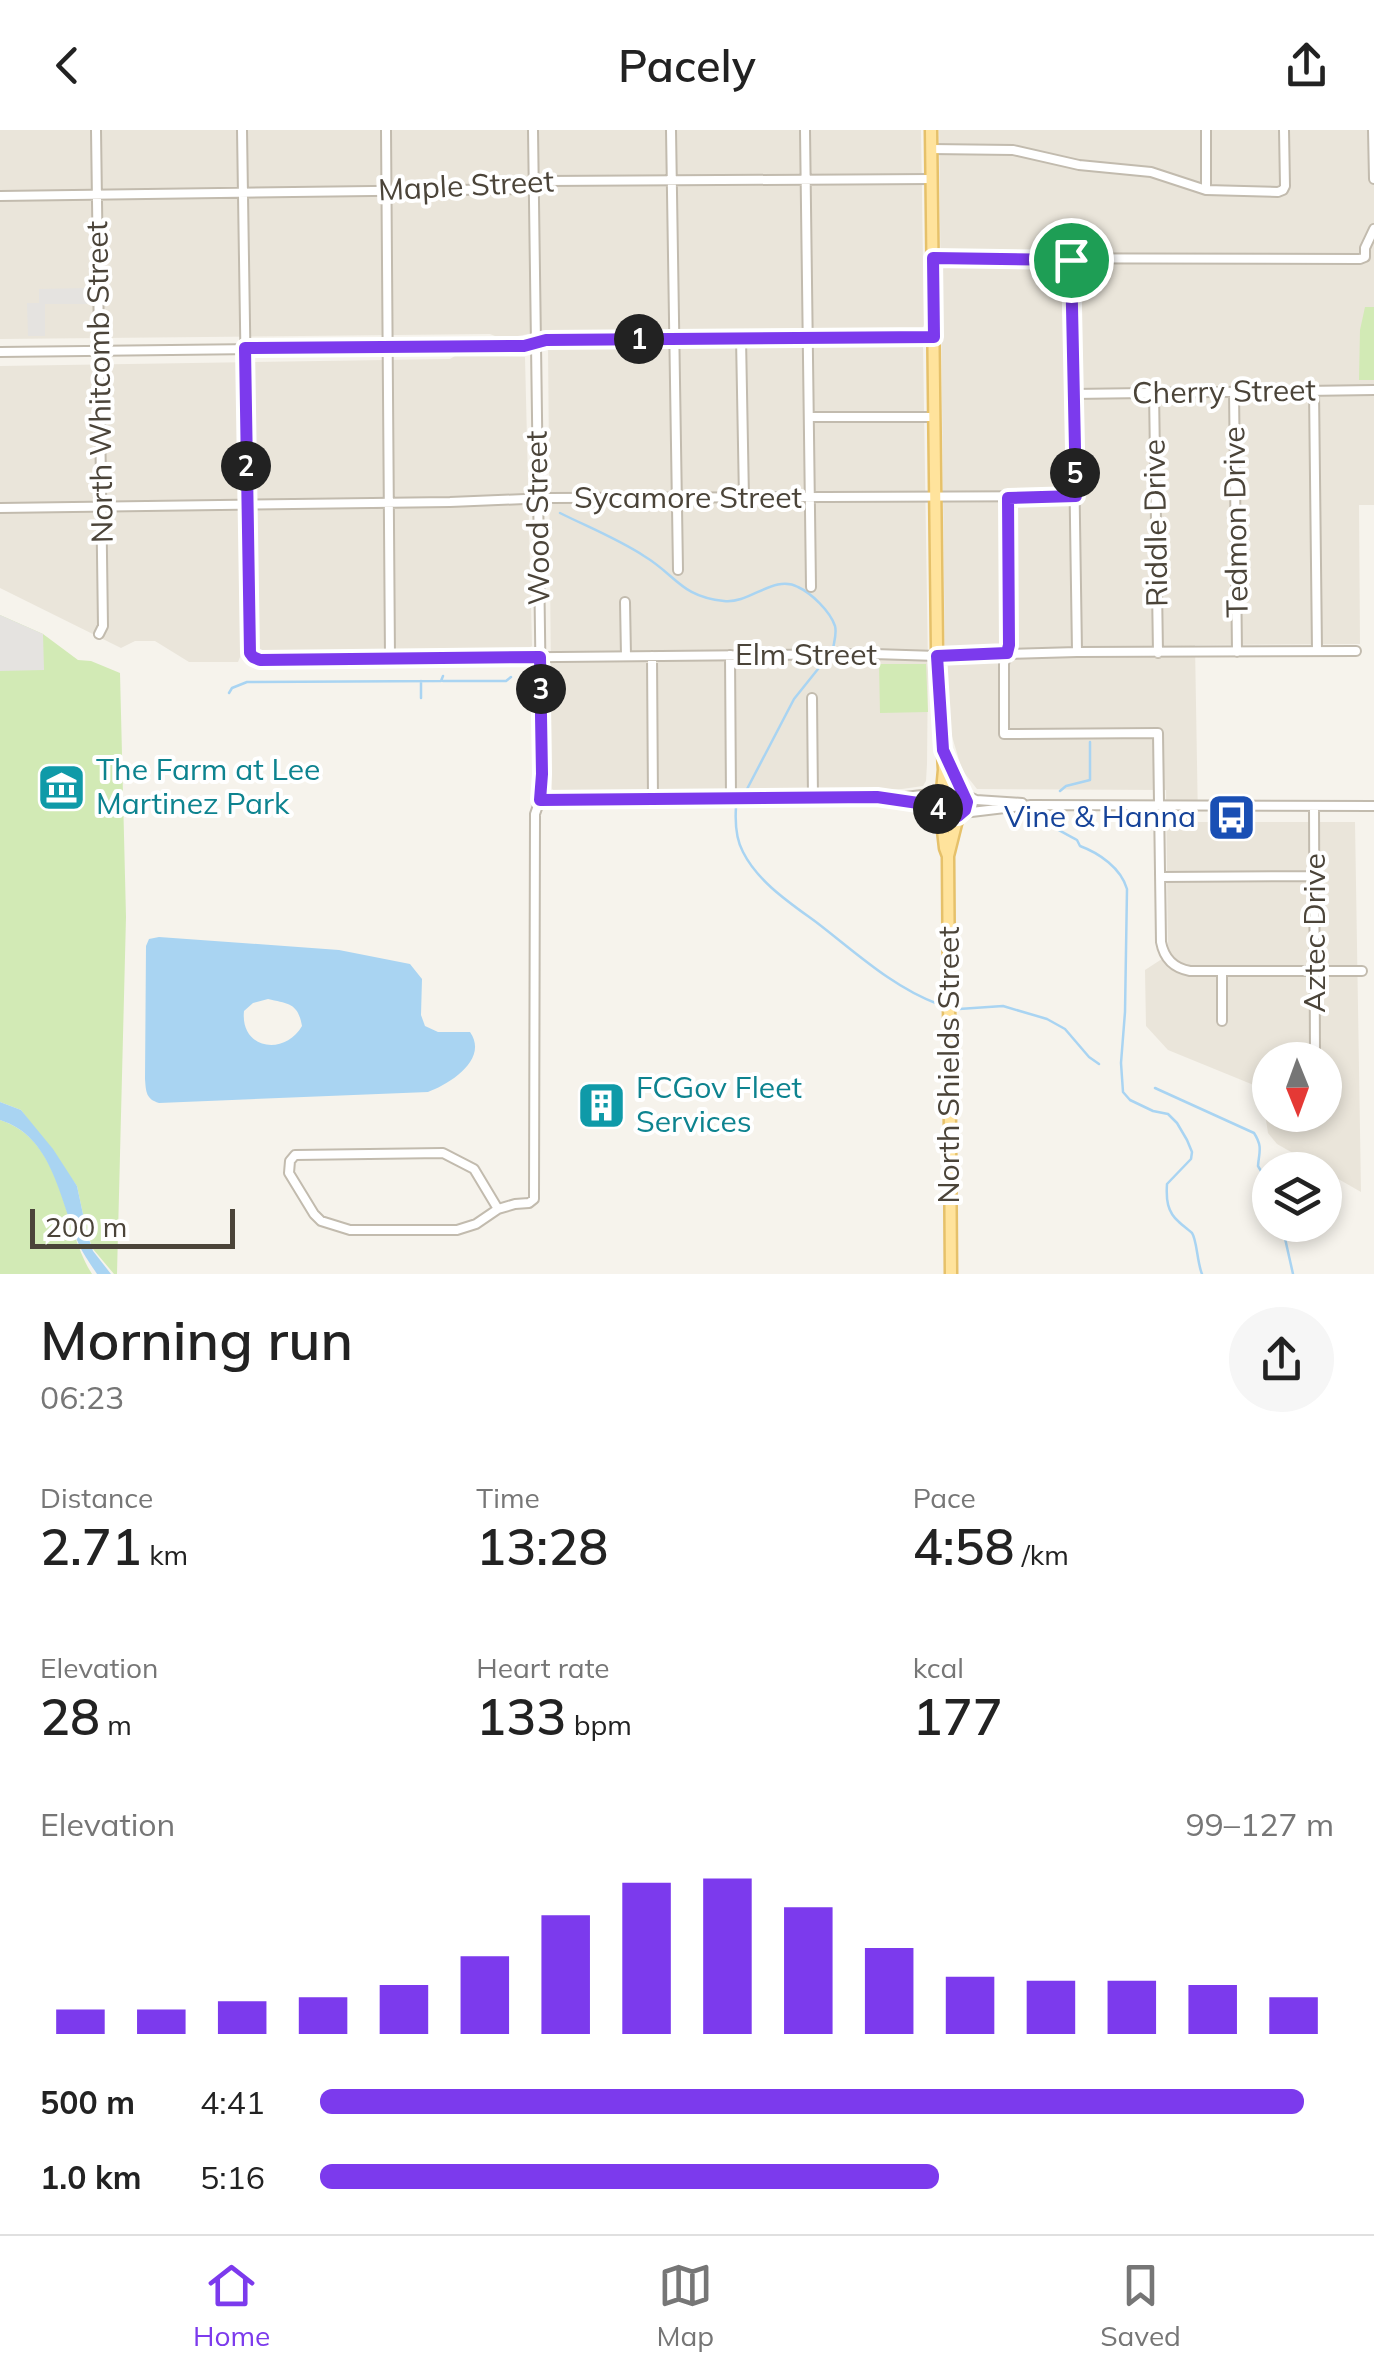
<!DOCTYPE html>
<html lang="en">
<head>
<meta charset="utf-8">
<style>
  :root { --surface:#fff; --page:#f6f6f6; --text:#222; --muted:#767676; --line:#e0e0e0; --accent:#7c3aed }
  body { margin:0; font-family:Mulish,sans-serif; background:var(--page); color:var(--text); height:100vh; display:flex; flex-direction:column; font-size:38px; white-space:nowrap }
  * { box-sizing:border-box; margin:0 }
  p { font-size:32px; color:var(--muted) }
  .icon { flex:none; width:55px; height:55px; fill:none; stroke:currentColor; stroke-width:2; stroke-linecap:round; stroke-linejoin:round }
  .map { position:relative; height:1144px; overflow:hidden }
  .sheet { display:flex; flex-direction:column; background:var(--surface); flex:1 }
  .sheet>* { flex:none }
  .needle { width:65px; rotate:179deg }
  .fabs { position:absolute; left:1252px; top:912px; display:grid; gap:20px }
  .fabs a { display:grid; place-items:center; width:90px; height:90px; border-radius:50%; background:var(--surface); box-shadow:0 5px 15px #0003; font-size:50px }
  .scale { position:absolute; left:30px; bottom:25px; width:205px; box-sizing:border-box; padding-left:10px; border:5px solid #4b4439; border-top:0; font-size:28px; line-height:35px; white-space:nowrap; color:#4b4439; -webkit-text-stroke:8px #fff; paint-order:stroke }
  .pin { position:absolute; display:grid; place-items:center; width:85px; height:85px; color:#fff; margin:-42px; border:5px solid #fff; border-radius:50%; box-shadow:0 2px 10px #0007 }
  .km { position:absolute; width:50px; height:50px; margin:-25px; border-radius:50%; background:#222; color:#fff; font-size:28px; line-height:50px; text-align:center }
  .round { display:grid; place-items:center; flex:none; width:105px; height:105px; border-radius:52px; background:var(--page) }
  .summary { display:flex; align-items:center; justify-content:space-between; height:170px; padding:0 40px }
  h1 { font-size:55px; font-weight:600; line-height:75px }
  .stats { display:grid; grid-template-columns:repeat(3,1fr); gap:15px; height:170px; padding:10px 40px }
  .stats div { display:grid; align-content:center }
  .stats b { font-size:50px; font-weight:600 }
  .stats small { font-size:28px; font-weight:400 }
  .stats p { font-size:28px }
  .chart { height:280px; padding:20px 40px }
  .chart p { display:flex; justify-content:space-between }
  .chart svg { width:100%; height:180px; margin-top:10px; stroke:var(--accent); stroke-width:6 }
  ul { padding:0 40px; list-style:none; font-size:32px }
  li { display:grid; grid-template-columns:160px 120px 1fr; align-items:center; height:75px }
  li i { height:25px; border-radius:12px; background:var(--accent) }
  header { display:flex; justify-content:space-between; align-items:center; height:130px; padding:0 40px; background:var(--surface); font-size:45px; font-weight:600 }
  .dock { display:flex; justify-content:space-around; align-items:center; height:140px; border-top:2px solid var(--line); background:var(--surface); font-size:28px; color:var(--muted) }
  .dock a { display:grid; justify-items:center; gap:5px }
  .dock .current { color:var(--accent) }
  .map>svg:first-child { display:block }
  .residential { fill:#eae5da; fill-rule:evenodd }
  .green { fill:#d2eab5 }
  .parking { fill:#e5e3e0 }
  .water { fill:#a9d4f2; fill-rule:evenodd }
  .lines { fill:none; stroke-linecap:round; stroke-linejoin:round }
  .stream { stroke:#a9d4f2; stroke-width:2.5 }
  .minor-casing { stroke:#c2bbae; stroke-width:12 }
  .major-casing { stroke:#e6c16a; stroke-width:15 }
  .minor { stroke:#fff; stroke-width:8 }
  .major { stroke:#ffe39c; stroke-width:10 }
  .route-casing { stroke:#fff; stroke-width:20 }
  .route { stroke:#7c3aed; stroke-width:12 }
  .labels { text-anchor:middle; stroke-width:8; stroke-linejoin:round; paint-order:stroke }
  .street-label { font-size:30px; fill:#4b4439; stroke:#fff }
  .culture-label { font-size:30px; fill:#0d838f; stroke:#fff; text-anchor:start }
  .transit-label { font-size:30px; fill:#164399; stroke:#fff; text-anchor:end }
</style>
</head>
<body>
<header><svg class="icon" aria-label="back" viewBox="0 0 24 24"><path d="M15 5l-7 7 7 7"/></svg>Pacely<svg class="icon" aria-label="share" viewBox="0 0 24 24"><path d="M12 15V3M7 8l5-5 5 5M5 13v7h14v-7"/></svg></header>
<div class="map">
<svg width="1374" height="1144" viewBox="0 0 1374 1144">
  <rect width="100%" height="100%" fill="#f6f3ec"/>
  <!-- residential -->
  <path class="residential" d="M0,0H921L924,195L921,201H544L518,206H495L490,204L0,209Z
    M939,0H1374V375H1359L1360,514L1195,515L1198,692H1355L1361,1062L1277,1014L1268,1003L1261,958L1168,920L1146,896L1145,840L1168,825L1166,660L977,659L962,640L951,603L945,539ZM1270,930H1325V985H1270Z
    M923,214L928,536L927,634L926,651L923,656L902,659L555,662L552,659L548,217Z
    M455,226L525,227L532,516L527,519L242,522L238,532H189L155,511H135L121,518L0,458V236L450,229Z"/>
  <!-- green -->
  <path class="green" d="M1365,177H1374V250H1359L1360,200Z
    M0,485L43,504L78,530L91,531L120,543L126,787L117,1144H114L93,1119L87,1103L77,1056L21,980L0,972Z
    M879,534H926L928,582L880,583Z
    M0,990C64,1010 62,1096 92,1144H0Z"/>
  <!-- parking -->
  <path class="parking" d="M87,158V174H45V206H28L27,173H39V159Z
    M0,485L43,504L44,540L0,541Z"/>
  <!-- water -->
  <path class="water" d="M159,807L339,820L410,834L422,849L421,885L425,896L438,902H470C489,929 450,954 428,962L159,973C146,969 146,962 145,949L146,816L149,809ZM268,869C289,874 298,873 302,896C285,926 240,920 244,881L253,873Z
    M0,972L21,980L53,1019L77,1056L87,1103L93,1121L111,1144H97C90,1133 82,1123 77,1110C59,1067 52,1006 0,990Z"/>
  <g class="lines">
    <!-- stream -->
    <path class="stream" d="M560,383C588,397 618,409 644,426C676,445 681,467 724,471C750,474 774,444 798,457C811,463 830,481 835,496C837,503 834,512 833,519
      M421,551V568
      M443,551H506L511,547
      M229,563L232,558L247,552L441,551L443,546
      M746,661L794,569L822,534
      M1060,661L1066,656L1090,650V612
      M736,677C735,692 736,709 743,722C758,752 790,773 816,792C854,821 892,857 938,874
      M1049,694C1051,696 1075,709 1077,710L1080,716C1099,723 1121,738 1127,759L1125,882L1121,933L1123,962L1130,970L1153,981L1168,984L1177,993L1187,1010L1192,1022L1191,1029L1167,1054C1166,1069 1167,1082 1179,1092C1182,1095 1190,1101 1192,1103C1197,1110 1197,1132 1202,1144
      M959,879L1003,876L1047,889L1065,899L1089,927L1099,934
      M1155,958L1254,1003C1263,1017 1259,1022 1258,1036L1270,1056
      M1282,1095L1293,1144"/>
    <defs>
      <path id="minor" d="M96,0L103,496L99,504
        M242,0L250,517V523L257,530L874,524L937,526L1077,522L1356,521
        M386,0L390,528
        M671,0L678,440
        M805,0L811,457
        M1206,0V60
        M1373,0L1374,49
        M931,19L1013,20L1079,35L1151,42L1206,60L1278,62L1283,60L1285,56L1284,0
        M0,66L523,59L544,51L932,49
        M933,128L1360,129L1365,127V118L1374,99
        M1071,130L1077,522
        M741,208L744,369
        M0,222L524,216L548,210L934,207
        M1314,260L1317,521
        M1234,261L1237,522
        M1154,262L1158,523
        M1073,264L1374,260
        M810,287H934
        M1008,368L1009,515L1004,534V604L1158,603L1161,812C1164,828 1173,838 1190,841H1362
        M0,378L450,372L548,368L1076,366
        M625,472L626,526
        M730,525L731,668
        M652,526L653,670
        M812,568L813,668
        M965,665L976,670L1022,673
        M905,667L939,663
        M540,670L877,667L906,670L937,678
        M1314,677L1315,930
        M963,683L1031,675L1374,676
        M1160,747L1315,746
        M1222,891V841
        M498,1079L474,1039L443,1023L295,1025L290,1031L289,1043L314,1084L321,1091L350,1100H457L476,1094L498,1079L515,1074L529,1073L534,1069L535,684L540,670L542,644L533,0"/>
      <path id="major" d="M931,0L937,518L944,640L942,661
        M945,625L961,661
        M937 673a15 15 0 1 1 30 0a15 15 0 1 1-30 0Z
        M941,683L945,718L948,726
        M951,1144L948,726L958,686"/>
    </defs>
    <!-- minor casing -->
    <use href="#minor" class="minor-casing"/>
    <!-- major casing -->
    <use href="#major" class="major-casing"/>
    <!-- minor -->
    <use href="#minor" class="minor"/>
    <!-- major -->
    <use href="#major" class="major"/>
  </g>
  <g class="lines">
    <defs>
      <path id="route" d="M933,128L1071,130L1076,366L1008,368L1009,515L1007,523L937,526L943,620L967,672L965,680L958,686L947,687L937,678L925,674L877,667L540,670L542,644L540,527L260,530L253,527L250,523L245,218L524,216L546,210L934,207Z"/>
    </defs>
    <!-- route casing -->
    <use href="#route" class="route-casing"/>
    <!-- route -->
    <use href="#route" class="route"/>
  </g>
  <!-- icons -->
  <defs>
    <symbol id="museum-square" viewBox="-11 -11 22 22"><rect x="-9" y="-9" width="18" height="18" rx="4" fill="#0f9aa8" stroke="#fff"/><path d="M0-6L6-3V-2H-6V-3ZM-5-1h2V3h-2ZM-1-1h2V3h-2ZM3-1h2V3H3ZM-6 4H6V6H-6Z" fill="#fff"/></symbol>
    <symbol id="bus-square" viewBox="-11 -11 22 22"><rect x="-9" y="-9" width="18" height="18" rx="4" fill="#1a4fb4" stroke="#fff"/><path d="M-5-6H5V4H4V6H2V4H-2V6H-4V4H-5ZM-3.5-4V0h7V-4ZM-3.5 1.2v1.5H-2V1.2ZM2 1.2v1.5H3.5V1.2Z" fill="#fff"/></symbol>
    <symbol id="building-square" viewBox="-11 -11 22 22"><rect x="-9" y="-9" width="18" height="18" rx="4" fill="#0f9aa8" stroke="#fff"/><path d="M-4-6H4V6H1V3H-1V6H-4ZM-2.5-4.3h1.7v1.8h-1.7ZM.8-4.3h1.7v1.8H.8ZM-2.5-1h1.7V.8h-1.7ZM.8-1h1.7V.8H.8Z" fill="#fff"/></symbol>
  </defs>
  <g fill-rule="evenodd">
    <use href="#museum-square" x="34" y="630" width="55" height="55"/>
    <use href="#bus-square" x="1204" y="660" width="55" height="55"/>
    <use href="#building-square" x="574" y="948" width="55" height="55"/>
  </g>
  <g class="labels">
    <!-- street labels -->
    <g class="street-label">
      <text transform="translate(466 56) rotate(-3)" y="10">Maple Street</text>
      <text transform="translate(100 252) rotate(-91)" y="10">North Whitcomb Street</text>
      <text transform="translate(1224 262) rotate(-1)" y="10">Cherry Street</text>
      <text x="688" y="378">Sycamore Street</text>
      <text transform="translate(538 388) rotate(-91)" y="10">Wood Street</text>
      <text transform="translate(1236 392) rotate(-91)" y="10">Tedmon Drive</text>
      <text transform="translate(1156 393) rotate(-91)" y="10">Riddle Drive</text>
      <text x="806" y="535">Elm Street</text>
      <text transform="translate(1315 803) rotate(-90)" y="10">Aztec Drive</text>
      <text transform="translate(949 935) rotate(-90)" y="10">North Shields Street</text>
    </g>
    <!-- culture labels -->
    <g class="culture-label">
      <text x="96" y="650">The Farm at Lee<tspan x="96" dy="34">Martinez Park</tspan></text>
      <text x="636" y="968">FCGov Fleet<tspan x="636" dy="34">Services</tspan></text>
    </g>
    <!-- transit labels -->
    <g class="transit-label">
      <text x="1196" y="697">Vine &amp; Hanna</text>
    </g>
  </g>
</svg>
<div class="fabs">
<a><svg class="needle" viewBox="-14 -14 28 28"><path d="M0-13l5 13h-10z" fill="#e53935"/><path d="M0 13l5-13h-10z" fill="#767676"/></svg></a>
<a><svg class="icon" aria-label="layers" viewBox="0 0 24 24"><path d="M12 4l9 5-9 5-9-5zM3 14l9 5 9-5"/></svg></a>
</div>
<div class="scale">200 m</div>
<div class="pin" style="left:1071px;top:130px;background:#1e9e55"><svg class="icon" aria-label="arrive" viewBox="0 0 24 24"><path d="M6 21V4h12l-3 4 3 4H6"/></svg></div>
<b class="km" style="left:639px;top:209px">1</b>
<b class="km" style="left:246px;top:336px">2</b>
<b class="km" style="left:541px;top:559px">3</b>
<b class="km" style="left:938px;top:679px">4</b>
<b class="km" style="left:1075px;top:343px">5</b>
</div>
<section class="sheet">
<div class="summary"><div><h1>Morning run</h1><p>06:23</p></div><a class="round"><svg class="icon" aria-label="share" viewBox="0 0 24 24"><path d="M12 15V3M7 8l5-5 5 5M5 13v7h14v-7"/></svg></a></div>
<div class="stats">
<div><p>Distance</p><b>2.71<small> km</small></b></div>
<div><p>Time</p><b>13:28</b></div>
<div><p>Pace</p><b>4:58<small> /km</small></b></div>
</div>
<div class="stats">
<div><p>Elevation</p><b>28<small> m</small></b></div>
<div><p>Heart rate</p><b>133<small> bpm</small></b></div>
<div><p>kcal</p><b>177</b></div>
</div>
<div class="chart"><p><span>Elevation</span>99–127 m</p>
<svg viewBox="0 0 160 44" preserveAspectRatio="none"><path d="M5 44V38M15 44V38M25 44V36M35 44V35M45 44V32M55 44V25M65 44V15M75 44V7M85 44V6M95 44V13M105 44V23M115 44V30M125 44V31M135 44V31M145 44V32M155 44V35"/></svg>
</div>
<ul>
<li><b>500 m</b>4:41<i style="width:97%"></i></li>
<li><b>1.0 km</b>5:16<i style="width:61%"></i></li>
</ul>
</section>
<nav class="dock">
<a class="current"><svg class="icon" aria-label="home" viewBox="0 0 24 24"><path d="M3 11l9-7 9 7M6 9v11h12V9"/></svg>Home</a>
<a><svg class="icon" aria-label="map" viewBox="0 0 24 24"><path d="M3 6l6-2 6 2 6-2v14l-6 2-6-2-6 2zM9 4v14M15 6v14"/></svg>Map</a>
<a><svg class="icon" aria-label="saved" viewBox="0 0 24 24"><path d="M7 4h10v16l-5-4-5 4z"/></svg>Saved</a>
</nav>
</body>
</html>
